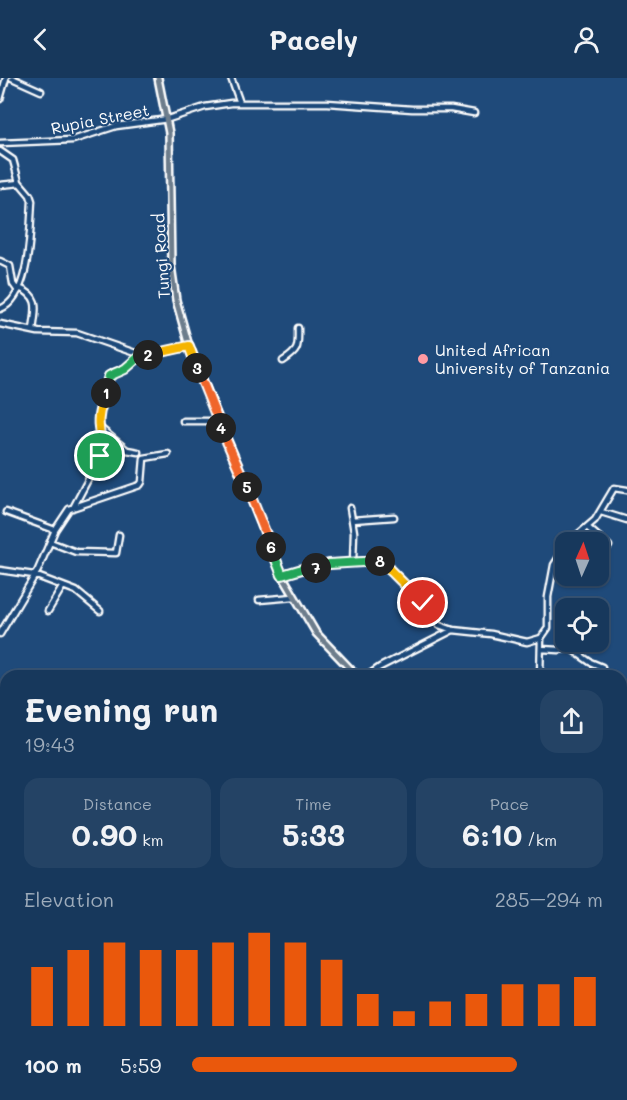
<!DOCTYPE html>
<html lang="en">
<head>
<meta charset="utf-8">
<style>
  :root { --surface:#17385c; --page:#244365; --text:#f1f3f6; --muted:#9eacbb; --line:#365272; --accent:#ea580c }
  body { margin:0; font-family:Mali,sans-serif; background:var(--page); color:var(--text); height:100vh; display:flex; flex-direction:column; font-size:22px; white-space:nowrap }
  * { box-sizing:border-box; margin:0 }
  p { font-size:20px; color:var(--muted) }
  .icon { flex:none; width:33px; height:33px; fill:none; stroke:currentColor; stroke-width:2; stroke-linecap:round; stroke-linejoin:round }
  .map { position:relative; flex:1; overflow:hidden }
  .details { position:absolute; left:0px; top:592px; width:627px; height:430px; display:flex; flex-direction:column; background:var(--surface); border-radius:18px 18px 0 0; box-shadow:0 2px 4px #0004,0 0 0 2px var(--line) }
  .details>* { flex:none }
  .needle { width:39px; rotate:3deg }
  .tools { position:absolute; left:555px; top:454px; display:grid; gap:12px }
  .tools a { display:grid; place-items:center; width:54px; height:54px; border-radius:12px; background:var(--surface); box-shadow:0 2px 4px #0004,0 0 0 2px var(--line); font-size:30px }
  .pin { position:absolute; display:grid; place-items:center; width:51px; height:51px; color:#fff; margin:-26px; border:3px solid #fff; border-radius:50%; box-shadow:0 2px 6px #0007 }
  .km { position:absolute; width:30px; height:30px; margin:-15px; border-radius:50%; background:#222; color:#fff; font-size:16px; line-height:30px; text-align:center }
  .round { display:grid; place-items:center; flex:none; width:63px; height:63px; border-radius:18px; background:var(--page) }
  .head { display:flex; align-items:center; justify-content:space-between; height:102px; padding:0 24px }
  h1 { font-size:33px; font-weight:700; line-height:45px }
  .metrics { display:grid; grid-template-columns:repeat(3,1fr); gap:9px; height:102px; padding:6px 24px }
  .metrics div { display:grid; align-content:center; border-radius:15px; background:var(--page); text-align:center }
  .metrics b { font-size:30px; font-weight:700 }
  .metrics small { font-size:16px; font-weight:400 }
  .metrics p { font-size:16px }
  .chart { height:168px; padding:12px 24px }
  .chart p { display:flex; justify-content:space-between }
  .chart svg { width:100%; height:108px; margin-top:6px; stroke:var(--accent); stroke-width:6 }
  ul { padding:0 24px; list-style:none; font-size:20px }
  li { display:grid; grid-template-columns:96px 72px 1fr; align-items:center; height:45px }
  li i { height:15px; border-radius:8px; background:var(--accent) }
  header { display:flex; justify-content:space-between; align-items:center; height:78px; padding:0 24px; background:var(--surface); font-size:27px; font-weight:700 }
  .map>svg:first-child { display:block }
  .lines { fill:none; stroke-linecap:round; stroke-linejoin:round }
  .minor-casing { stroke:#fff; stroke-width:9 }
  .major-casing { stroke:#fff; stroke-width:10 }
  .minor { stroke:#1f4a7a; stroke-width:4.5 }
  .major { stroke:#6d7d8c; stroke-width:5 }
  .split-1-casing { stroke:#fff; stroke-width:12 }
  .split-2-casing { stroke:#fff; stroke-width:12 }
  .split-3-casing { stroke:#fff; stroke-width:12 }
  .split-4-casing { stroke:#fff; stroke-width:12 }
  .split-5-casing { stroke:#fff; stroke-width:12 }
  .split-6-casing { stroke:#fff; stroke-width:12 }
  .split-7-casing { stroke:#fff; stroke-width:12 }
  .split-8-casing { stroke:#fff; stroke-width:12 }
  .split-9-casing { stroke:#fff; stroke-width:12 }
  .split-1 { stroke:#f5b400; stroke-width:8 }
  .split-2 { stroke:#22a559; stroke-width:8 }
  .split-3 { stroke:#f5b400; stroke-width:8 }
  .split-4 { stroke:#f0652b; stroke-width:8 }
  .split-5 { stroke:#f0652b; stroke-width:8 }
  .split-6 { stroke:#f0652b; stroke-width:8 }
  .split-7 { stroke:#22a559; stroke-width:8 }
  .split-8 { stroke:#22a559; stroke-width:8 }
  .split-9 { stroke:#f5b400; stroke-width:8 }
  .poi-dot { fill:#ff9aa2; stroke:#1f4a7a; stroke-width:2 }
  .labels { text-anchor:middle; stroke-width:4.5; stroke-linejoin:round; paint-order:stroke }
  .street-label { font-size:16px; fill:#fff; stroke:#1f4a7a }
  .poi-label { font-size:16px; fill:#fff; stroke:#1f4a7a; text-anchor:start }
</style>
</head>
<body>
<header><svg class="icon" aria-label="back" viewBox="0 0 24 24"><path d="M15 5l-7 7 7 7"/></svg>Pacely<svg class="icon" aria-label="person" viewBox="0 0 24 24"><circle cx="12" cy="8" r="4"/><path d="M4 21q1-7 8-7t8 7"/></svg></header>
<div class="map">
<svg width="627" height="1022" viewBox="0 0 627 1022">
  <rect width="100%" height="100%" fill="#1f4a7a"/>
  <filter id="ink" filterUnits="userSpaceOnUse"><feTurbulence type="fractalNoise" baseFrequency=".0167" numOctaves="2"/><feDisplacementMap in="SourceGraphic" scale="12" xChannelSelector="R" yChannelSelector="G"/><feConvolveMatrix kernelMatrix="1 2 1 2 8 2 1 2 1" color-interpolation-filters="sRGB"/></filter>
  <g filter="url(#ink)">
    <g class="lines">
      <defs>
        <path id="minor" d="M12,0L41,13
          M231,0L240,25
          M0,21L6,0
          M0,65L73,62L116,48L168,41L205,29L231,25H327L412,31H451L474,35
          M0,73L13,82L19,104L30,117L32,123C30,151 31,219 0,231
          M0,107L20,105
          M0,183L10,188L13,206L18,213
          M19,210C42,219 35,233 33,253
          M0,246L38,254L77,255L141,277H152L189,268
          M283,283C300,272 298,269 298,250
          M183,343H219
          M99,349L127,372L138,374
          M73,430L100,379C103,365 98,352 99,339C100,327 105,313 107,300L112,295L125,291L141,277
          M350,430L354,454L353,484
          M6,434L55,452
          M601,434L627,442
          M352,442L394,439
          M587,449L609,468
          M50,464L76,474L116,475L119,457
          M568,465L595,442L614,410L627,412
          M0,492L34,497L76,513L100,533
          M282,497C315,486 350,483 385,483L389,491L411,512L433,541L439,547L453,552
          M259,522L294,519
          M48,533L63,508
          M0,556L38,492L55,452L69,431L140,407L142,404L144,380L168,376
          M570,570L579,564
          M541,571L559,572L570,570L590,584L602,589
          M367,598L380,589L453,552L491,556L527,564L541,560L548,550V519L554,487L566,468
          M540,598L541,560
          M0,743L6,742
          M0,936L6,939
          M621,936L627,932
          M59,1017L62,1022
          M190,1017V1022
          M299,1017L304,1022
          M3,1022L6,1014
          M343,1022L345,1017
          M454,1022V1017
          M510,1022L514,1017"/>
        <path id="major" d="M158,0L169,55L171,187L176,222L189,268L282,497L316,555L357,598
          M621,940L627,954"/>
      </defs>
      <!-- minor casing -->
      <use href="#minor" class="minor-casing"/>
      <!-- major casing -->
      <use href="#major" class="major-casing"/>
      <!-- minor -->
      <use href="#minor" class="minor"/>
      <!-- major -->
      <use href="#major" class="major"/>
    </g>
  </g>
  <g class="lines" filter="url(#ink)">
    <defs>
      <path id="split-1" d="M100,378C102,368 100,359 99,349C97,337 102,326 106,315"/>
      <path id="split-2" d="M106,315L109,298L125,291L141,277H148"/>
      <path id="split-3" d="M148,277L189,268L197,290"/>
      <path id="split-4" d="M197,290L221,350"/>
      <path id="split-5" d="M221,350L247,409"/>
      <path id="split-6" d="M247,409L271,469"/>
      <path id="split-7" d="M271,469L282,497L302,491L316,490"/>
      <path id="split-8" d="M316,490L329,486L380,483"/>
      <path id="split-9" d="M380,483H385L389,491L423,525"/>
    </defs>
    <!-- split-1 casing -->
    <use href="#split-1" class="split-1-casing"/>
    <!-- split-2 casing -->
    <use href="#split-2" class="split-2-casing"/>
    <!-- split-3 casing -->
    <use href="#split-3" class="split-3-casing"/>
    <!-- split-4 casing -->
    <use href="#split-4" class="split-4-casing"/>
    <!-- split-5 casing -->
    <use href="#split-5" class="split-5-casing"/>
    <!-- split-6 casing -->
    <use href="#split-6" class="split-6-casing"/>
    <!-- split-7 casing -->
    <use href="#split-7" class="split-7-casing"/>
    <!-- split-8 casing -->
    <use href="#split-8" class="split-8-casing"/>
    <!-- split-9 casing -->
    <use href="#split-9" class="split-9-casing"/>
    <!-- split-1 -->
    <use href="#split-1" class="split-1"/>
    <!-- split-2 -->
    <use href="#split-2" class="split-2"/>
    <!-- split-3 -->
    <use href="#split-3" class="split-3"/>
    <!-- split-4 -->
    <use href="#split-4" class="split-4"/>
    <!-- split-5 -->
    <use href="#split-5" class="split-5"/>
    <!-- split-6 -->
    <use href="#split-6" class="split-6"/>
    <!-- split-7 -->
    <use href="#split-7" class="split-7"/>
    <!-- split-8 -->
    <use href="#split-8" class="split-8"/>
    <!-- split-9 -->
    <use href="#split-9" class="split-9"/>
  </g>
  <!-- markers -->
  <circle class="poi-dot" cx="423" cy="281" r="6"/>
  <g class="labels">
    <!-- street labels -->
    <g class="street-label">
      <text transform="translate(100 41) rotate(-11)" y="6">Rupia Street</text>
      <text transform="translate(161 178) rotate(-94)" y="6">Tungi Road</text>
    </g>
    <!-- poi labels -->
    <g class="poi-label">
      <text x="435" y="278">United African<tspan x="435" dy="18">University of Tanzania</tspan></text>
    </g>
  </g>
</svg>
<div class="tools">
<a><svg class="needle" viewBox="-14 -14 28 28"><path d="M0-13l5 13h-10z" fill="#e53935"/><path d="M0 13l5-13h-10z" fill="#9eacbb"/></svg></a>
<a><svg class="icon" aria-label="locate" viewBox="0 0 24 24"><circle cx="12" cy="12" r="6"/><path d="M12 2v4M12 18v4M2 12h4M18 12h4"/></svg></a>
</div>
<div class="pin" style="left:100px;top:378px;background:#1e9e55"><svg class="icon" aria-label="arrive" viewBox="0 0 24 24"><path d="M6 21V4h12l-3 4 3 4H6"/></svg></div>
<div class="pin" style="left:423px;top:525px;background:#d93025"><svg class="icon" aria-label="check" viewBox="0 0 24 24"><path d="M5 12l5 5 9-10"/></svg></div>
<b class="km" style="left:106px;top:315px">1</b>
<b class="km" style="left:148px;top:277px">2</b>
<b class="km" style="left:197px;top:290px">3</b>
<b class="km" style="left:221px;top:350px">4</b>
<b class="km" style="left:247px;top:409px">5</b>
<b class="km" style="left:271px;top:469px">6</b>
<b class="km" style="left:316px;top:490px">7</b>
<b class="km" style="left:380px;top:483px">8</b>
<section class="details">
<div class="head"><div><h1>Evening run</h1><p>19:43</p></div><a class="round"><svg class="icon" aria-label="share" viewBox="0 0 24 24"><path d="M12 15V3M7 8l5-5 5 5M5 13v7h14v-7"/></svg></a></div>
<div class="metrics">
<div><p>Distance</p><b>0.90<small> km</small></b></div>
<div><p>Time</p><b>5:33</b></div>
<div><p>Pace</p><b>6:10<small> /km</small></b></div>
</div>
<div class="chart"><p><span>Elevation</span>285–294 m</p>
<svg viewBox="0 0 160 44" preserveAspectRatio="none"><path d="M5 44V20M15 44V13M25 44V10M35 44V13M45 44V13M55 44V10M65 44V6M75 44V10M85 44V17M95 44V31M105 44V38M115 44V34M125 44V31M135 44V27M145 44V27M155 44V24"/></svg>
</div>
<ul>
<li><b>100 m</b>5:59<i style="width:79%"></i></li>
</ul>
</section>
</div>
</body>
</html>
